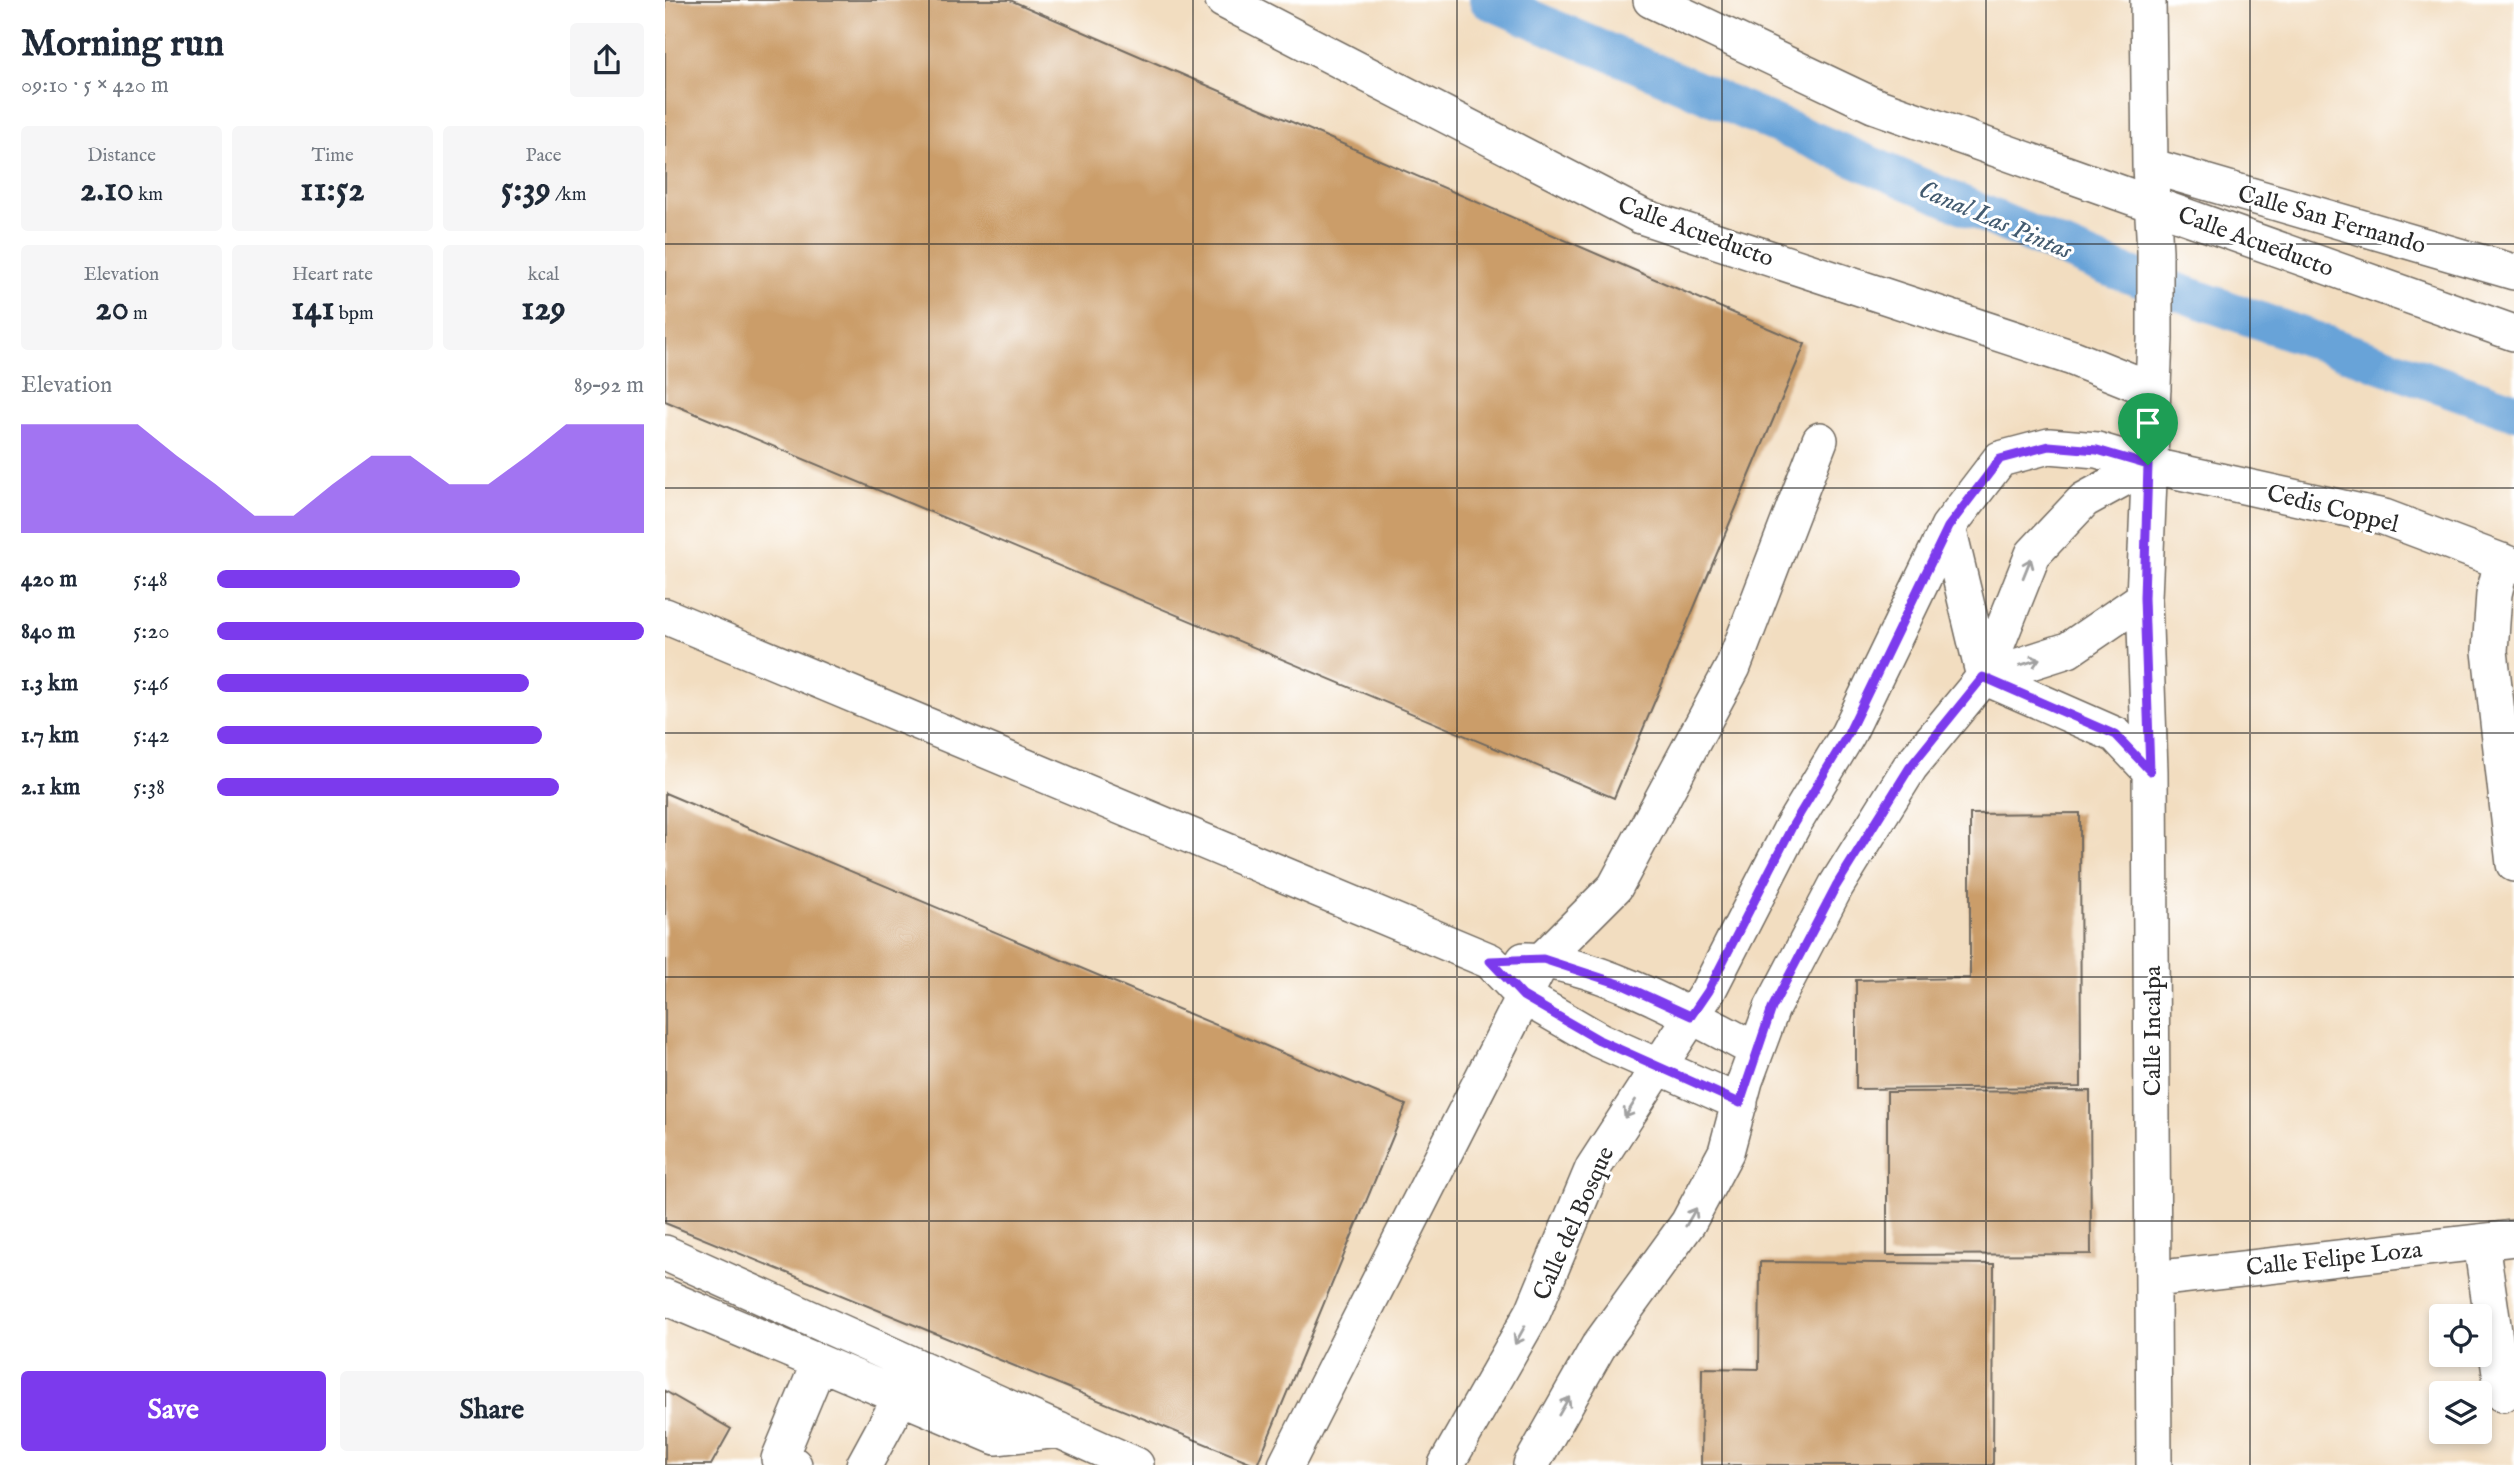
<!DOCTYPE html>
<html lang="en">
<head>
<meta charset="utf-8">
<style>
  :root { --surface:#fff; --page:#f6f6f7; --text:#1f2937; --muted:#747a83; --accent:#7c3aed }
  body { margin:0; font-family:"IM FELL English",serif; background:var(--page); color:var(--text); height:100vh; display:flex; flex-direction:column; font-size:26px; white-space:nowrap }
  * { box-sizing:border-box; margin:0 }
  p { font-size:23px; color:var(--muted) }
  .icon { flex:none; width:38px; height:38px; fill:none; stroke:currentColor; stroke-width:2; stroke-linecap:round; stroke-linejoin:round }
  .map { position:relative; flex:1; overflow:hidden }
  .sheet { display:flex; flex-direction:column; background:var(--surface); width:665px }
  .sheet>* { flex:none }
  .fabs { position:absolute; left:1764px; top:1304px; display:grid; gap:14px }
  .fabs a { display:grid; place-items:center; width:63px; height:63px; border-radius:7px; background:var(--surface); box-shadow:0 4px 10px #0003; font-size:35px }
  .pin { position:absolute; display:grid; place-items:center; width:60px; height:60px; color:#fff; margin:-72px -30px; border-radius:50% 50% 50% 0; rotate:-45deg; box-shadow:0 0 7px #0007 }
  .pin .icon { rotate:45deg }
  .round { display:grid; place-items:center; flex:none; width:74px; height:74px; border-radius:7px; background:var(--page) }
  .headline { display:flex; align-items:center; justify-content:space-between; height:119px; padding:0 21px }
  h1 { font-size:38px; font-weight:800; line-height:52px }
  .metrics { display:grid; grid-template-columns:repeat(3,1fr); gap:10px; height:119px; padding:7px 21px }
  .metrics div { display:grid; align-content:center; border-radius:7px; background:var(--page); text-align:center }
  .metrics b { font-size:35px; font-weight:800 }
  .metrics small { font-size:19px; font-weight:400 }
  .metrics p { font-size:19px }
  .chart { height:196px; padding:14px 21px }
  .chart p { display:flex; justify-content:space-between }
  .chart svg { width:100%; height:126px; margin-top:7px; fill:var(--accent); opacity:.7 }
  .cta { display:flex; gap:14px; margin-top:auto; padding:14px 21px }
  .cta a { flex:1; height:80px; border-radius:7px; background:var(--accent); color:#fff; font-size:28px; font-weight:800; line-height:80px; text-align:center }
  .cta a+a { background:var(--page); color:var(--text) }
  ul { padding:0 21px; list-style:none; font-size:23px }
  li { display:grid; grid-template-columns:112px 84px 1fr; align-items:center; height:52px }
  li i { height:18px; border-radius:9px; background:var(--accent) }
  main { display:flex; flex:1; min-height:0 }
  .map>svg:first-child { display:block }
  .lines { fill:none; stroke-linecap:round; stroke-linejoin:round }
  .canal { stroke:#68a3d8; stroke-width:38 }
  .building { fill:#cb9d69 }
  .minor-casing { stroke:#71695f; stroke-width:38 }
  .minor { stroke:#fff; stroke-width:35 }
  .oneway { stroke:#a0a0a0 }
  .route-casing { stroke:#fff; stroke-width:14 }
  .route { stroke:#7c3aed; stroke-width:9 }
  .grid { fill:none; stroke:#2b2b2b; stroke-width:2; stroke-opacity:0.55 }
  .labels { text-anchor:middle; stroke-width:6; stroke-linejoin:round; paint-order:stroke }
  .street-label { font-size:24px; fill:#2b2b2b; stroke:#fff }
  .water-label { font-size:26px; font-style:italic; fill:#435b70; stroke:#fff }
</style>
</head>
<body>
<main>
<section class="sheet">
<div class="headline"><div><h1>Morning run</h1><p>09:10 · 5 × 420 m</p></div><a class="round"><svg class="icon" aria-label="share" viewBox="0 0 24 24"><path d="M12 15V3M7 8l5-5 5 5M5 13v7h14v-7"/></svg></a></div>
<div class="metrics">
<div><p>Distance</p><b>2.10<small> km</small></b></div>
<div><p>Time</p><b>11:52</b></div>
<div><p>Pace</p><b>5:39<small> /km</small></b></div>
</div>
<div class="metrics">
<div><p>Elevation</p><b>20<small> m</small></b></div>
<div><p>Heart rate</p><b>141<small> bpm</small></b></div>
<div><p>kcal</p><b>129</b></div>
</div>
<div class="chart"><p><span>Elevation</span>89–92 m</p>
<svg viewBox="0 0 160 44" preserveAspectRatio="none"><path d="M0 44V6L10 6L20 6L30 6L40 17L50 27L60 38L70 38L80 27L90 17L100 17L110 27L120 27L130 17L140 6L150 6L160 6V44z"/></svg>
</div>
<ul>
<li><b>420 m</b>5:48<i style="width:71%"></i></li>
<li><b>840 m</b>5:20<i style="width:100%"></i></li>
<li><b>1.3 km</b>5:46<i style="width:73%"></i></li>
<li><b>1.7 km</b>5:42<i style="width:76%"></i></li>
<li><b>2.1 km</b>5:38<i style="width:80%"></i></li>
</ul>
<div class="cta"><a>Save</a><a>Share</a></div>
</section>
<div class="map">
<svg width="1849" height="1465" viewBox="0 0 1849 1465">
  <rect width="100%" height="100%" fill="#fff"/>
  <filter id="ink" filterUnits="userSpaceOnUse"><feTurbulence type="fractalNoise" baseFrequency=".0143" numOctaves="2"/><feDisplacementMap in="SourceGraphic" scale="14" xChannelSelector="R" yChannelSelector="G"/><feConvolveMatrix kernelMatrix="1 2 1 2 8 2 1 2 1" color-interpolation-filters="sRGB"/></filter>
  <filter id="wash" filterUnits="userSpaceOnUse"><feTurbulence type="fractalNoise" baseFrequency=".00686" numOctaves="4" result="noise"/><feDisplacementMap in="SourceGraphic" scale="28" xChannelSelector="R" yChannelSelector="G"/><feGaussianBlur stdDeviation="1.57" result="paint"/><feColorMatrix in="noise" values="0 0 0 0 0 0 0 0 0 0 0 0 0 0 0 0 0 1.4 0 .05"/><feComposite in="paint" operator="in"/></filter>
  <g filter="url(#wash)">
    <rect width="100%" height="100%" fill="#f2ddc0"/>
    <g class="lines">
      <!-- canal -->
      <path class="canal" d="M823,0L1440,266L1849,411"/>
    </g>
    <g id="blocks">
      <!-- building -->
      <path class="building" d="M0,0H345L1140,344L949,798L0,401Z
        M0,793L741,1105L592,1465L0,1223Z
        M1415,813L1416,1087L1191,1089V980L1305,978V814Z
        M1425,1091L1426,1254L1222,1255V1092Z
        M1095,1262L1329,1264L1328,1465H1036L1037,1368L1094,1369Z
        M0,1391L66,1429L46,1465H0Z"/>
    </g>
  </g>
  <g filter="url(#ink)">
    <use href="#blocks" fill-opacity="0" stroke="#71695f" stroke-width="2"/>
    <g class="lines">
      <defs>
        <path id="minor" d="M558,0L976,216L1408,358L1488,390
          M986,0L1208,105L1849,333
          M1483,0L1485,166L1490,251V339L1479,598L1485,771L1489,1465
          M1485,166L1849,272
          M1283,527L1319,677
          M1837,561L1829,594L1825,651L1849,864
          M0,616L825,961L858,996L934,1040L1075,1103
          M1319,677L1368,554L1419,500L1483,465
          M1319,677L1451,735L1485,771
          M859,960C925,958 1032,1019 1091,1050
          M1816,1242L1838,1394
          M0,1253L471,1465
          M1489,1279L1849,1238
          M0,1297L331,1437L394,1430
          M129,1465L114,1459L154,1363
          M199,1465L236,1397
          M621,1465L878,959L950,887L1068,667L1155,440
          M781,1465L868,1312L928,1168L1043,991L1128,825L1183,734L1283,527L1335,459L1384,446L1432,450L1483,465L1719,517L1849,566
          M866,1465L933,1347L1023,1223L1061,1152L1080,1081L1107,1008L1171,886L1245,767L1319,677L1403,650L1479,598"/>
      </defs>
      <!-- minor casing -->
      <use href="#minor" class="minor-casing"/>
      <!-- minor -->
      <use href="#minor" class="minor"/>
    </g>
    <!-- one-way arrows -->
    <defs><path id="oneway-shaft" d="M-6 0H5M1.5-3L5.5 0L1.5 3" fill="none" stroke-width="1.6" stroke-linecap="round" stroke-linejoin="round" transform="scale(1.75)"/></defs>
    <g class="oneway">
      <use href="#oneway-shaft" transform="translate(1362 568) rotate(-68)"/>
      <use href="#oneway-shaft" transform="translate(1365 662) rotate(-18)"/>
      <use href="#oneway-shaft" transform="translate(965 1109) rotate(122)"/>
      <use href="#oneway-shaft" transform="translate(1026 1217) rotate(-60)"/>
      <use href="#oneway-shaft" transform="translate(855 1335) rotate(119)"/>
      <use href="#oneway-shaft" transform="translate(899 1406) rotate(-60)"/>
    </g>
  </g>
  <g class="lines" filter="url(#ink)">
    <defs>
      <path id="route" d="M1384,446L1432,450L1483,465L1479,598L1485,771L1451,735L1318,677L1245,767L1171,886L1107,1008L1075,1103L934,1040L858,996L825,961L878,959L958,985L1026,1016L1043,991L1128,825L1183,734L1283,527L1335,459Z"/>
    </defs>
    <!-- route casing -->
    <use href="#route" class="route-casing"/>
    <!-- route -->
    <use href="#route" class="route"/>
  </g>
  <!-- grid -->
  <path class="grid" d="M264,0V1465M528,0V1465M792,0V1465M1057,0V1465M1321,0V1465M1585,0V1465M0,244H1849M0,488H1849M0,733H1849M0,977H1849M0,1221H1849"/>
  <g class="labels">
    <!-- street labels -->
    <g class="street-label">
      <text transform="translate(1667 219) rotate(16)" y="8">Calle San Fernando</text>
      <text transform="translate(1031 231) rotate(20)" y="8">Calle Acueducto</text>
      <text transform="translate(1591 241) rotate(20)" y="8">Calle Acueducto</text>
      <text transform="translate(1668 508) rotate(14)" y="8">Cedis Coppel</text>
      <text transform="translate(1487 1031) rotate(-90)" y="8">Calle Incalpa</text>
      <text transform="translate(908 1223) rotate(-66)" y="8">Calle del Bosque</text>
      <text transform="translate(1669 1258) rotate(-6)" y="8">Calle Felipe Loza</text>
    </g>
    <!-- water labels -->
    <g class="water-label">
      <text transform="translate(1331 219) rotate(23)" y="9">Canal Las Pintas</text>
    </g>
  </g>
</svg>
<div class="fabs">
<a><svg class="icon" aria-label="locate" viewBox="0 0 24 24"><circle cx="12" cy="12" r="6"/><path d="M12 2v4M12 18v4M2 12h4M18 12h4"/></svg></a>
<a><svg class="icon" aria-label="layers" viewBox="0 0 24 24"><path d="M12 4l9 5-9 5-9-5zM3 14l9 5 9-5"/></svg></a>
</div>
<div class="pin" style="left:1483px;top:465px;background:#1e9e55"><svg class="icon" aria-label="arrive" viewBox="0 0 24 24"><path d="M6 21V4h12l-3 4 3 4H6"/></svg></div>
</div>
</main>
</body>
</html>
